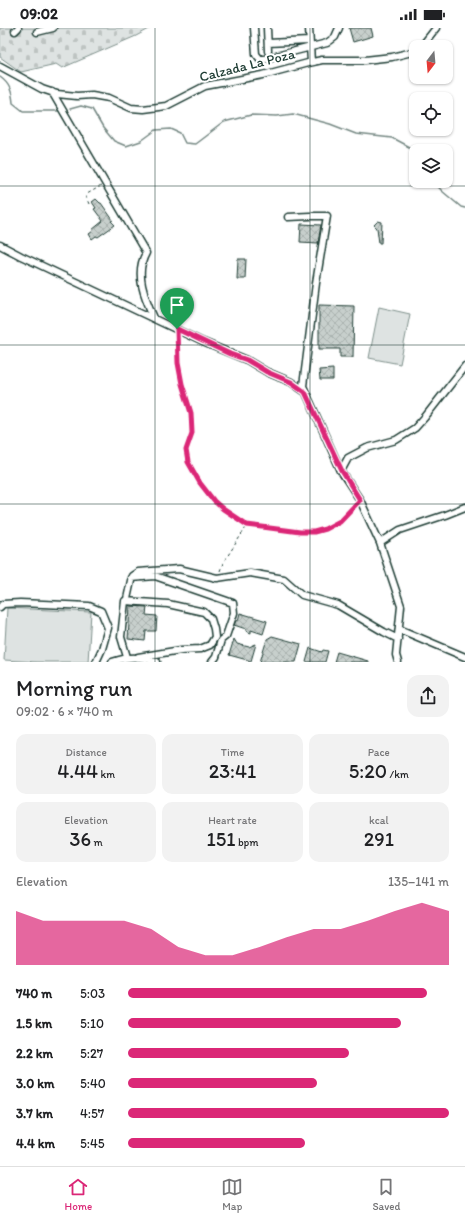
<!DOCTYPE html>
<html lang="en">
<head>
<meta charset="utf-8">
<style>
  :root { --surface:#fff; --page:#f2f2f2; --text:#202124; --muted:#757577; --line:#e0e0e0; --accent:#db2777 }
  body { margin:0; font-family:Itim,sans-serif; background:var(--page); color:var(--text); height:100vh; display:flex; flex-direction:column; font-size:15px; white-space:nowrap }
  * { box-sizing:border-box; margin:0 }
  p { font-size:13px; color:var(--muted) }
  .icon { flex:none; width:22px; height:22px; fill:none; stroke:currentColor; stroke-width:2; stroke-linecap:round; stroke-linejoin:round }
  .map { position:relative; height:634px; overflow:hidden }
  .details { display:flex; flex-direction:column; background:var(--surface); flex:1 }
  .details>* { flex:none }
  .needle { width:26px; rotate:196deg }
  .buttons { position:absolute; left:409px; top:12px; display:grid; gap:8px }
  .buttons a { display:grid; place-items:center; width:44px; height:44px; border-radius:8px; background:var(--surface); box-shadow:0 1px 3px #0004; font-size:20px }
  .pin { position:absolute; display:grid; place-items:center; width:34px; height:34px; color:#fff; margin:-41px -17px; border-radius:50% 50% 50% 0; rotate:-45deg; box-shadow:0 0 4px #0007 }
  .pin .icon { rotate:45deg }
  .round { display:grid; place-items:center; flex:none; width:42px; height:42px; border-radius:12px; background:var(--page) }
  .summary { display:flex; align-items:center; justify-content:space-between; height:68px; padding:0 16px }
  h1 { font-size:22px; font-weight:600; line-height:30px }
  .figures { display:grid; grid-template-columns:repeat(3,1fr); gap:6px; height:68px; padding:4px 16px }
  .figures div { display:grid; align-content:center; border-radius:10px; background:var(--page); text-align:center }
  .figures b { font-size:20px; font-weight:600 }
  .figures small { font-size:11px; font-weight:400 }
  .figures p { font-size:11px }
  .chart { height:112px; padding:8px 16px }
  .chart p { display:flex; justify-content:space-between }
  .chart svg { width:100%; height:72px; margin-top:4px; fill:var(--accent); opacity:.7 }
  ul { padding:0 16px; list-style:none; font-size:13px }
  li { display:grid; grid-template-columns:64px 48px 1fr; align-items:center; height:30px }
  li i { height:10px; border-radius:5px; background:var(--accent) }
  .status { display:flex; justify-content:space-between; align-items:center; height:28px; padding:0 20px; background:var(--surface); direction:ltr }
  .status svg { height:11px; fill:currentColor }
  .tabs { display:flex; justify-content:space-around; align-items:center; height:56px; border-top:1px solid var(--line); background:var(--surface); font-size:11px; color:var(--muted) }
  .tabs a { display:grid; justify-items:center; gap:2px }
  .tabs .active { color:var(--accent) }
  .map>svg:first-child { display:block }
  .cemetery { fill:url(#cemetery-stones); stroke:#7e908b }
  .garden { fill:#dee3e2; stroke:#7e908b }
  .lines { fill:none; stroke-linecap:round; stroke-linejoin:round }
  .stream { stroke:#758883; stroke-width:1.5 }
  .building { fill:url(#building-cross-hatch); stroke:#1f3d34 }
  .minor-casing { stroke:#1f3d34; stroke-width:9 }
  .path { stroke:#1f3d34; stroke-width:1; stroke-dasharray:3 3; stroke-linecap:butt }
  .minor { stroke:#fff; stroke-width:6 }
  .route-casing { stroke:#fff; stroke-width:8 }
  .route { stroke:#db2777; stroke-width:5 }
  .grid { fill:none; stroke:#1f3d34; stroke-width:1; stroke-opacity:0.55 }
  .labels { text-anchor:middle; stroke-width:4; stroke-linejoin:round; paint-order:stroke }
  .street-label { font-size:14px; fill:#1f3d34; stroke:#fff }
</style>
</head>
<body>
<div class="status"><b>09:02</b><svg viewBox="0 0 49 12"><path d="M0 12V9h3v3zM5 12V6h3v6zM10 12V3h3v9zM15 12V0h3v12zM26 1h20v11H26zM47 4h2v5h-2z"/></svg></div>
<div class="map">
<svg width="465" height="634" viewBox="0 0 465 634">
  <defs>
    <pattern id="cemetery-stones" width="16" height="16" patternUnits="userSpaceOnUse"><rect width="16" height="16" fill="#dee3e2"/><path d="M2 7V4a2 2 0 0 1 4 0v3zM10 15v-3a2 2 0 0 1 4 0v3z" fill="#bec4c2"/></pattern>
    <pattern id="building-cross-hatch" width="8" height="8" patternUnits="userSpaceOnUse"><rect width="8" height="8" fill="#c7cfcc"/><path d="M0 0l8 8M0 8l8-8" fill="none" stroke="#aab3b0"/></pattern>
  </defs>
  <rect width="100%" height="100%" fill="#fff"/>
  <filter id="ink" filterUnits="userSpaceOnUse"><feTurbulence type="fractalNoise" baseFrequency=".025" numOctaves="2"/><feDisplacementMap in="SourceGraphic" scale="8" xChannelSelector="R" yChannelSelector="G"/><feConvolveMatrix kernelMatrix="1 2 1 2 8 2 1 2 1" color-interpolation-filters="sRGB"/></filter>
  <g filter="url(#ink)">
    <!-- cemetery -->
    <path class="cemetery" d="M0,0H151L136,8L62,40L56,36L21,44L0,29Z"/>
    <!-- garden -->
    <path class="garden" d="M379,279L410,286L400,336L369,330Z
      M7,580L91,584L88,634H37L4,632Z"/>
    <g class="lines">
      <!-- stream -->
      <path class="stream" d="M0,49C10,56 12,64 13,75L23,83H58
        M70,81L81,78L92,81L103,100L114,113L126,118L141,113L156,102L171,101L180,105L185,115L195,116L224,94L251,87L277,88L293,86L330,96L356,106L392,110L409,119L416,129
        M433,153L442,163L461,179L465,180"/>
    </g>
    <!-- building -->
    <path class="building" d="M349,0H371L373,8L353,14Z
      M96,171L100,175H101L113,192L111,193L115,197L98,209L96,208L92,211L89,206L93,203L92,202L103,193L94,181L96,180L92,174Z
      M378,193L382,194L381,215H379L377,200L374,197Z
      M301,196L321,197L318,215L300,214Z
      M238,231H246L245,251H237Z
      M319,277L354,278L353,329H340V321H319Z
      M333,341V352H320L319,342Z
      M130,578L147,579L146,587L157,588L156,603H146L145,613L128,611Z
      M240,585L267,593L263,606L251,602V605L246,603V601L234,597L236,592L238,593Z
      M272,608L301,616L296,634H260L267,611Z
      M234,611L237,616L249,619L256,616L251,633L229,627Z
      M310,620L322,624L323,622L328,623L325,634H306Z
      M337,624L368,633V634H334Z"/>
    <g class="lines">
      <defs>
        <path id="minor" d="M254,0L256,26L260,31H264L327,15L335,9L339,0
          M267,0L268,23
          M309,0L311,34
          M15,3L18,0
          M37,4L53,0
          M268,15L309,13
          M421,19L436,0
          M0,38L42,61L57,66L77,68L92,67L109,70L131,80L143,81L166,78L205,58L263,47L308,35L322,32H365L392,29L416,23
          M52,64L146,225C134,246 145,270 154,290
          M288,189L310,188H327L316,255L303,358L341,443L360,472L380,515L401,578L396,627L398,634
          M0,217L21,228L203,314L247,332L267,344L291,354L304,363
          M341,443L348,430L367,420L396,412L415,400L425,389L465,338
          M380,515L400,502L445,487L465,479
          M131,550L155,548L233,575L234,585L226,608L221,612L216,629L212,634
          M125,573L168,576L204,584L211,591L214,601L215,609L210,617L200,621L181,622L138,629
          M0,579L3,576L20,575L89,578L101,583L108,600L102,621L96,634
          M399,601L465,629
          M127,629L121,609L125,573L127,571L132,548L138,544L179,541L217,550L250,545L284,551L302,567L338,577L384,604L398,611
          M112,634C132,628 138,629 157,634"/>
      </defs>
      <!-- minor casing -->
      <use href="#minor" class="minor-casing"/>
      <!-- path -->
      <path class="path" d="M89,176L86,169L87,166L101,158
        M177,308L178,335L182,356L191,385L192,405L186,422L188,434L200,455L214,473L223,481L247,497L300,504H314L325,501L340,493L355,477
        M220,543L223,535L247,498"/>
      <!-- minor -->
      <use href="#minor" class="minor"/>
    </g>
  </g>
  <g class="lines" filter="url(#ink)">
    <defs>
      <path id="route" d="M177,301L230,326L247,332L267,344L291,354L305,364L342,443L360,472L340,493L325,501L314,504H300L247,497L223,481L214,473L200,455L188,434L186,422L192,405L191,385L182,356L178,335Z"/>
    </defs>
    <!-- route casing -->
    <use href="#route" class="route-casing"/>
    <!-- route -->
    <use href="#route" class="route"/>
  </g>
  <!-- grid -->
  <path class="grid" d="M155,0V634M310,0V634M0,158H465M0,317H465M0,476H465"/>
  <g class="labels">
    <!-- street labels -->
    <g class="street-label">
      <text transform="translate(247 37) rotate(-14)" y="5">Calzada La Poza</text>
    </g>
  </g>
</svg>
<div class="buttons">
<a><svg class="needle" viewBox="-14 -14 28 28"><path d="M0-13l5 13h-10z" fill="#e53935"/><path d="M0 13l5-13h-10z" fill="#757577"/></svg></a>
<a><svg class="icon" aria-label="locate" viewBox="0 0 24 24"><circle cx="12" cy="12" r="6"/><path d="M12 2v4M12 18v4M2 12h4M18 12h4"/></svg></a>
<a><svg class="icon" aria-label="layers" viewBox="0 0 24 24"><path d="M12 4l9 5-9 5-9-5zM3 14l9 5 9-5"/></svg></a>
</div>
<div class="pin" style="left:177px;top:301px;background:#1e9e55"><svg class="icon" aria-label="arrive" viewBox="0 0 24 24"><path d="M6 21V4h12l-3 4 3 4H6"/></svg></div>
</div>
<section class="details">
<div class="summary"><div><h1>Morning run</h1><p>09:02 · 6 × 740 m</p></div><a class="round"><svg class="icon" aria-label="share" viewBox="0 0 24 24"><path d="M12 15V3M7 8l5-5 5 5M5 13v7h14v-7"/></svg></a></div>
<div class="figures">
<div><p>Distance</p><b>4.44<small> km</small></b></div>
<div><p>Time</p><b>23:41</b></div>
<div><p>Pace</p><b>5:20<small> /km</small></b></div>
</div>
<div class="figures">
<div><p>Elevation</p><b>36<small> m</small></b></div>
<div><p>Heart rate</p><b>151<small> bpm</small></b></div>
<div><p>kcal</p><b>291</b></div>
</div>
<div class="chart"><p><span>Elevation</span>135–141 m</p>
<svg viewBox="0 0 160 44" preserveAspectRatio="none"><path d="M0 44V11L10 17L20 17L30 17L40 17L50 22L60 33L70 38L80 38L90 33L100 27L110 22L120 22L130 17L140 11L150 6L160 11V44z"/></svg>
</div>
<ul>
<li><b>740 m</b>5:03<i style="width:93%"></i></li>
<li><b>1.5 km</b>5:10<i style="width:85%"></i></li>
<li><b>2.2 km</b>5:27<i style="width:69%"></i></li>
<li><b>3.0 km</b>5:40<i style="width:59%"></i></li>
<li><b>3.7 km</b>4:57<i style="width:100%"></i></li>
<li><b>4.4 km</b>5:45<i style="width:55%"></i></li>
</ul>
</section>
<nav class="tabs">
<a class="active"><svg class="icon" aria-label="home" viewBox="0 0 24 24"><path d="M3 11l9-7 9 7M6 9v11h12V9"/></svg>Home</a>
<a><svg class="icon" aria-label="map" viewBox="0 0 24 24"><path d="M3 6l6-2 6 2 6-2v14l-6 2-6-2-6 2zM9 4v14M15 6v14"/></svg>Map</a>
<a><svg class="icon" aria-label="saved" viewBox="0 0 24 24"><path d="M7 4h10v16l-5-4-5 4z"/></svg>Saved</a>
</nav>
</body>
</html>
